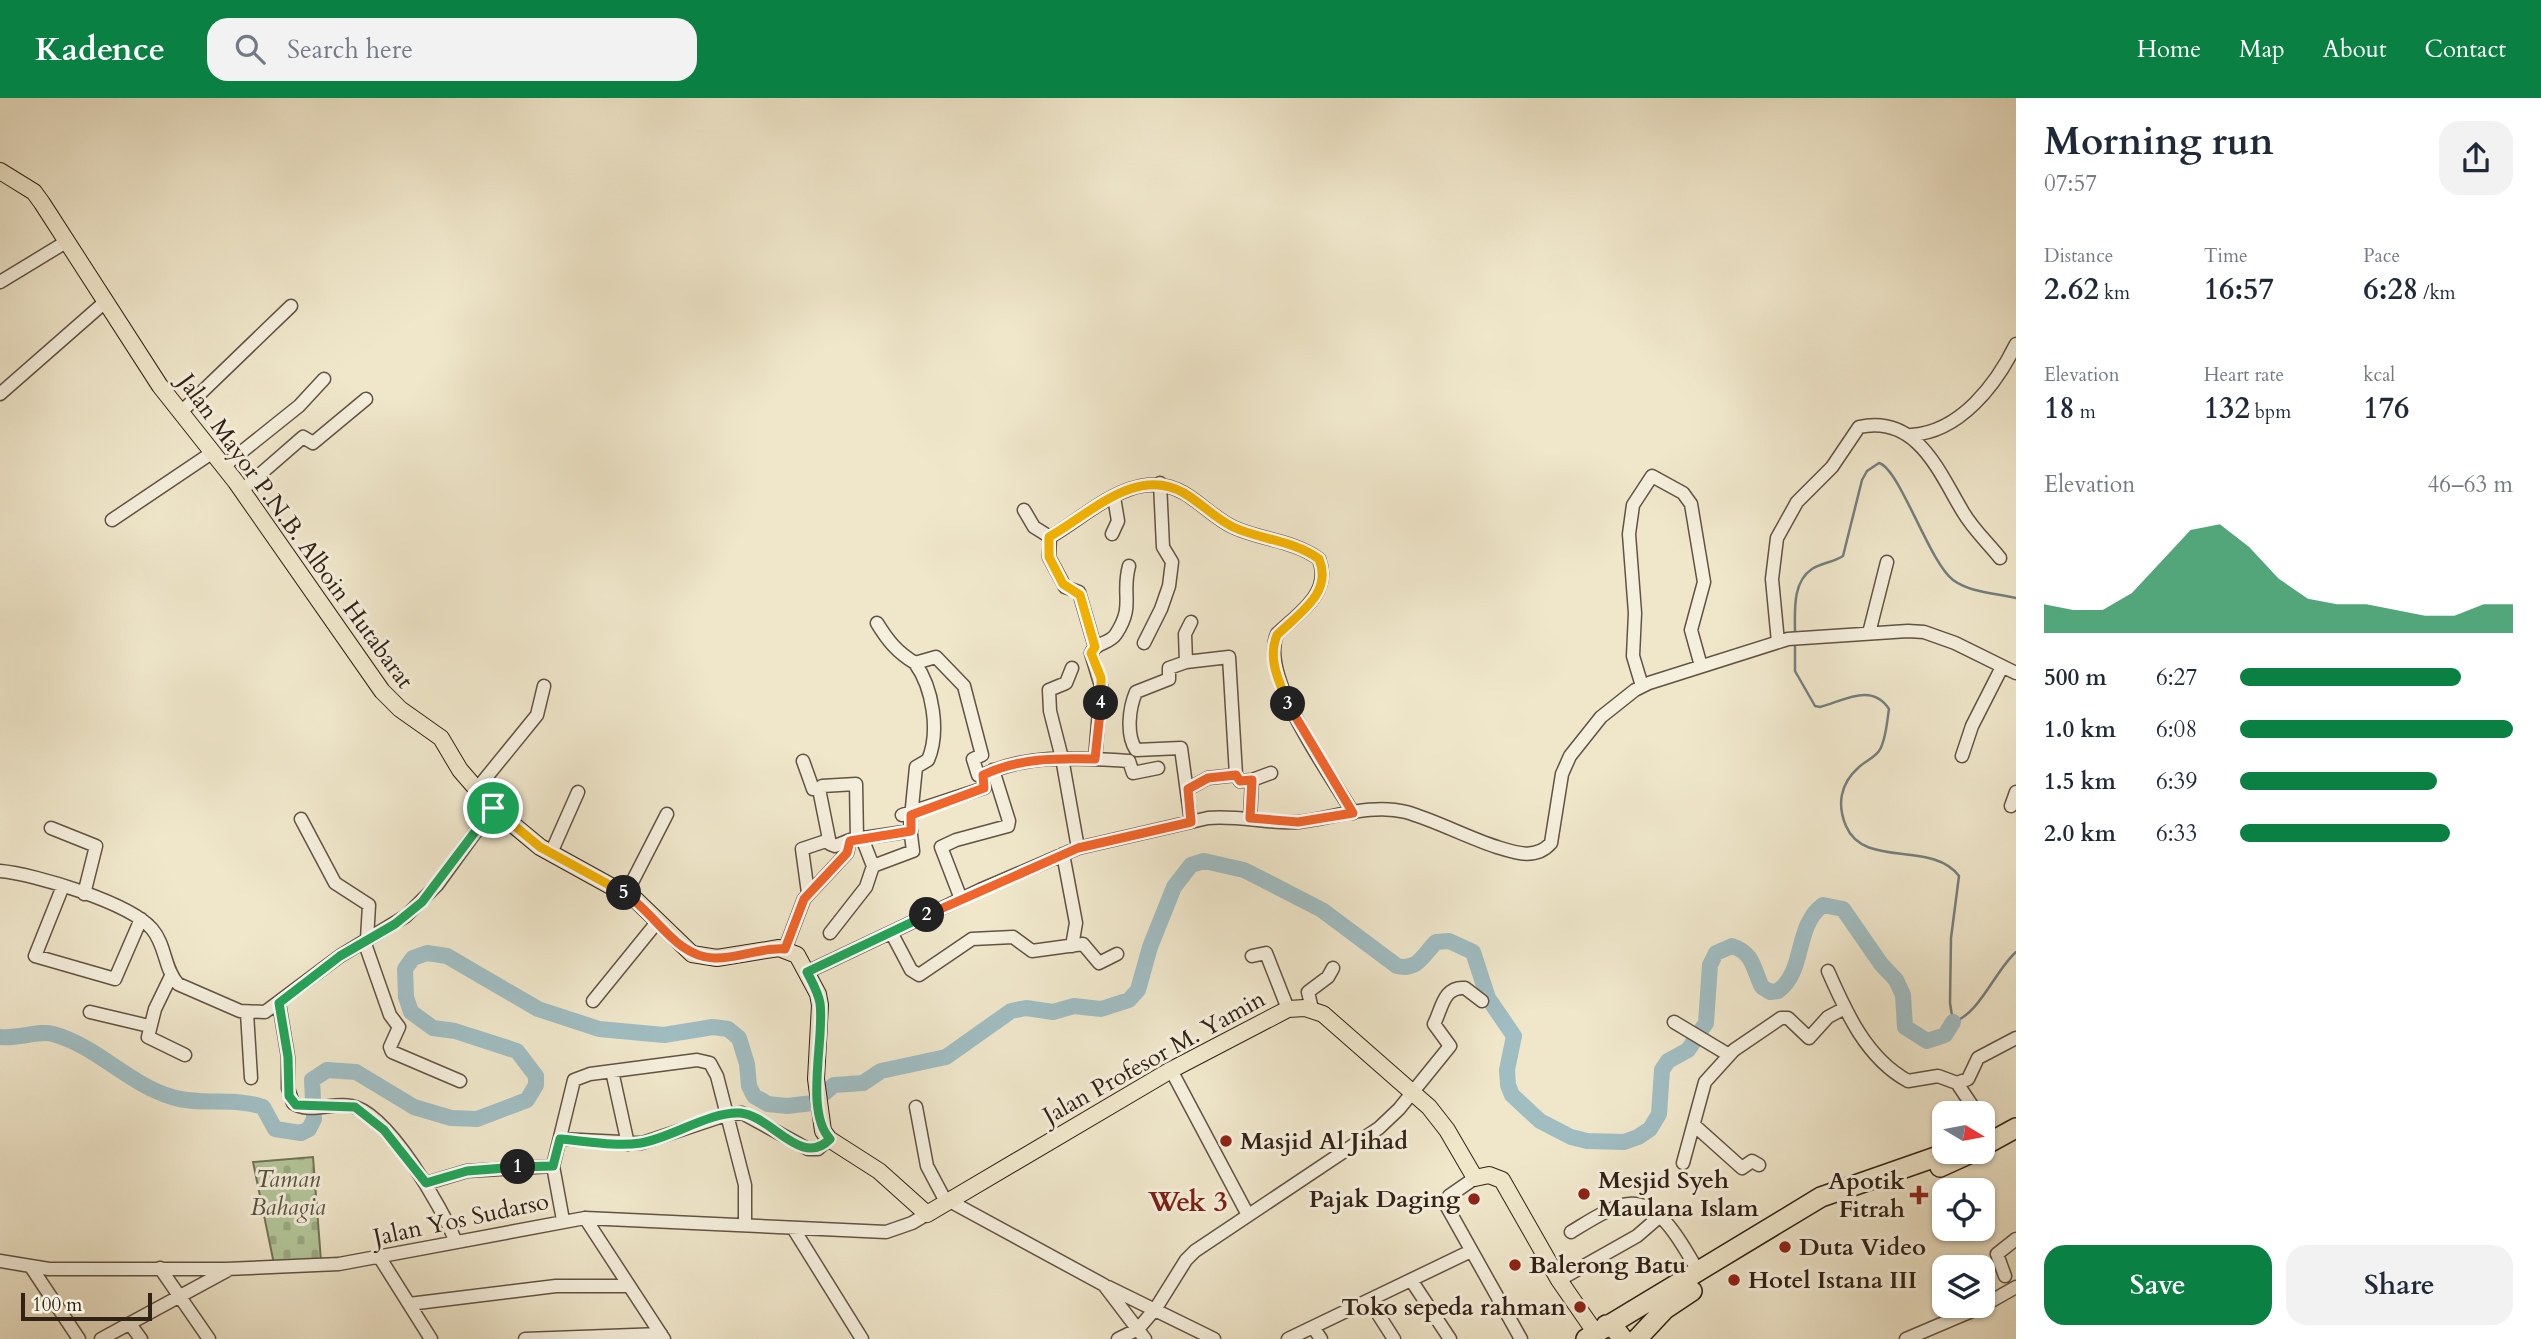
<!DOCTYPE html>
<html lang="en">
<head>
<meta charset="utf-8">
<style>
  :root { --surface:#fff; --page:#f2f2f3; --text:#1f2937; --muted:#747a83; --accent:#0b8043 }
  body { margin:0; font-family:Cardo,serif; background:var(--page); color:var(--text); height:100vh; display:flex; flex-direction:column; font-size:26px; white-space:nowrap }
  * { box-sizing:border-box; margin:0 }
  p { font-size:23px; color:var(--muted) }
  .icon { flex:none; width:38px; height:38px; fill:none; stroke:currentColor; stroke-width:2; stroke-linecap:round; stroke-linejoin:round }
  .map { position:relative; flex:1; overflow:hidden }
  .sheet { display:flex; flex-direction:column; background:var(--surface); width:525px }
  .sheet>* { flex:none }
  .needle { width:46px; rotate:100deg }
  .controls { position:absolute; left:1932px; top:1003px; display:grid; gap:14px }
  .controls a { display:grid; place-items:center; width:63px; height:63px; border-radius:14px; background:var(--surface); box-shadow:0 2px 5px #0004; font-size:35px }
  .scale { position:absolute; left:21px; bottom:18px; width:131px; box-sizing:border-box; padding-left:7px; border:4px solid #312216; border-top:0; font-size:19px; line-height:24px; white-space:nowrap; color:#312216; -webkit-text-stroke:5px #f5efdd; paint-order:stroke }
  .pin { position:absolute; display:grid; place-items:center; width:60px; height:60px; color:#fff; margin:-30px; border:4px solid #fff; border-radius:50%; box-shadow:0 2px 7px #0007 }
  .km { position:absolute; width:35px; height:35px; margin:-18px; border-radius:50%; background:#222; color:#fff; font-size:19px; line-height:35px; text-align:center }
  .round { display:grid; place-items:center; flex:none; width:74px; height:74px; border-radius:21px; background:var(--page) }
  .summary { display:flex; align-items:center; justify-content:space-between; height:119px; padding:0 28px }
  h1 { font-size:38px; font-weight:800; line-height:52px }
  .metrics { display:grid; grid-template-columns:repeat(3,1fr); gap:10px; height:119px; padding:7px 28px }
  .metrics div { display:grid; align-content:center }
  .metrics b { font-size:30px; font-weight:800 }
  .metrics small { font-size:19px; font-weight:400 }
  .metrics p { font-size:19px }
  .chart { height:196px; padding:14px 28px }
  .chart p { display:flex; justify-content:space-between }
  .chart svg { width:100%; height:126px; margin-top:7px; fill:var(--accent); opacity:.7 }
  .button { display:flex; gap:14px; margin-top:auto; padding:14px 28px }
  .button a { flex:1; height:80px; border-radius:21px; background:var(--accent); color:#fff; font-size:28px; font-weight:800; line-height:80px; text-align:center }
  .button a+a { background:var(--page); color:var(--text) }
  ul { padding:0 28px; list-style:none; font-size:23px }
  li { display:grid; grid-template-columns:112px 84px 1fr; align-items:center; height:52px }
  li i { height:18px; border-radius:9px; background:var(--accent) }
  header { display:flex; align-items:center; gap:42px; box-sizing:border-box; height:98px; padding:0 35px; background:var(--accent); color:#fff }
  header strong { font-size:33px }
  nav { display:flex; gap:38px; margin-inline-start:auto; font-size:24px }
  .search { width:490px; height:63px; background:var(--page); display:flex; align-items:center; gap:18px; box-sizing:border-box; padding:0 24px; border-radius:21px; color:var(--muted); font-size:26px }
  main { display:flex; flex:1; min-height:0 }
  .map>svg:first-child { display:block }
  .cemetery { fill:url(#cemetery-stones); stroke:#727458; stroke-width:2 }
  .lines { fill:none; stroke-linecap:round; stroke-linejoin:round }
  .stream { stroke:#747f7d; stroke-width:2.5 }
  .river { stroke:#a0bdc2; stroke-width:16 }
  .minor-casing { stroke:#615343; stroke-width:15 }
  .major-casing { stroke:#312216; stroke-width:18 }
  .highway-casing { stroke:#312216; stroke-width:22 }
  .minor { stroke:#f5efdd; stroke-width:12 }
  .major { stroke:#f0e7cb; stroke-width:16 }
  .highway { stroke:#f0e7cb; stroke-width:19 }
  .split-1-casing { stroke:#fff; stroke-width:14 }
  .split-2-casing { stroke:#fff; stroke-width:14 }
  .split-3-casing { stroke:#fff; stroke-width:14 }
  .split-4-casing { stroke:#fff; stroke-width:14 }
  .split-5-casing { stroke:#fff; stroke-width:14 }
  .split-6-casing { stroke:#fff; stroke-width:14 }
  .split-1 { stroke:#22a559; stroke-width:9 }
  .split-2 { stroke:#22a559; stroke-width:9 }
  .split-3 { stroke:#f0652b; stroke-width:9 }
  .split-4 { stroke:#f5b400; stroke-width:9 }
  .split-5 { stroke:#f0652b; stroke-width:9 }
  .split-6 { stroke:#f5b400; stroke-width:9 }
  .poi-dot { fill:#8f2418; stroke:#f5efdd; stroke-width:2.5 }
  .labels { text-anchor:middle; stroke-width:6; stroke-linejoin:round; paint-order:stroke }
  .street-label { font-size:24px; fill:#312216; stroke:#f5efdd }
  .poi-label { font-size:24px; font-weight:bold; fill:#312216; stroke:#f5efdd; text-anchor:start }
  .park-label { font-size:24px; font-style:italic; fill:#58543e; stroke:#f5efdd }
  .quarter-label { font-size:28px; font-weight:bold; fill:#7a1f14; stroke:#f5efdd }
</style>
</head>
<body>
<header>
<strong>Kadence</strong>
<div class="search"><svg class="icon" aria-label="search" viewBox="0 0 24 24"><circle cx="10" cy="10" r="6"/><path d="M15 15l6 6"/></svg>Search here</div>
<nav><a>Home</a><a>Map</a><a>About</a><a>Contact</a></nav>
</header>
<main>
<div class="map">
<svg width="2016" height="1241" viewBox="0 0 2016 1241">
  <defs>
    <pattern id="cemetery-stones" width="16" height="16" patternUnits="userSpaceOnUse" patternTransform="scale(1.75)"><rect width="16" height="16" fill="#b4c79b"/><path d="M2 7V4a2 2 0 0 1 4 0v3zM10 15v-3a2 2 0 0 1 4 0v3z" fill="#9bab85"/></pattern>
  </defs>
  <rect width="100%" height="100%" fill="#f0e7cb"/>
  <filter id="stains"><feTurbulence type="fractalNoise" baseFrequency=".00286" numOctaves="4"/><feColorMatrix values="0 0 0 0 .2 0 0 0 0 .09 0 0 0 0 .02 0 0 0 .5 -.17"/></filter>
  <radialGradient id="worn" r=".72"><stop offset=".6" stop-color="#630" stop-opacity="0"/><stop offset="1" stop-color="#630" stop-opacity=".3"/></radialGradient>
  <!-- cemetery -->
  <path class="cemetery" d="M313,1059L321,1163L274,1166L253,1064Z"/>
  <g class="lines">
    <!-- stream -->
    <path class="stream" d="M1795,535C1795,514 1792,484 1812,471C1821,465 1834,464 1843,458L1862,382L1867,373L1879,365C1900,371 1929,464 1953,482C1971,495 1996,495 2016,500
      M1795,545V573L1815,608L1820,609C1843,603 1872,584 1889,611C1887,623 1886,643 1879,653C1874,660 1864,664 1858,670C1840,686 1837,707 1846,728C1864,771 1932,742 1959,778L1951,840L1950,905L1953,924C1979,917 1996,871 2016,854"/>
    <!-- river -->
    <path class="river" d="M0,939C19,941 39,932 53,936C97,948 128,986 172,999C201,1008 234,999 263,1009L275,1031L301,1035L309,1031L314,1021L312,982L327,972L356,974L414,1009L451,1020L477,1021L527,1002L536,987V978L517,953L455,933L433,930L411,914L406,899L405,871L413,860L427,855L447,858L538,911L599,931L664,937L713,929L728,931L739,940L747,966L749,988L754,998L768,1006L787,1008L813,1005L834,987L863,985L881,973L946,959L1011,913L1026,910L1053,914L1074,908L1101,911L1129,902L1138,892L1150,849L1174,789L1191,767L1204,763L1244,772L1322,812L1397,868C1418,873 1423,857 1436,844L1449,843L1473,854L1488,900L1514,938L1507,972L1508,987L1512,997L1540,1023L1571,1039L1587,1043L1624,1044L1638,1039L1650,1031L1659,1016L1662,972L1668,963L1688,952L1706,925L1710,867L1716,855L1732,848C1754,855 1753,871 1762,889L1770,894L1778,893C1806,873 1794,828 1823,807L1843,811L1881,866L1896,882L1903,897L1905,929L1927,943L1945,937L1953,924"/>
    <defs>
      <path id="minor" d="M0,184L66,144
        M0,296L105,204
        M180,315L291,208
        M1911,337C1960,334 1996,287 2016,246
        M224,368L299,308L324,281
        M242,392L303,339L313,345L366,301
        M1024,412L1034,429L1050,439C1090,416 1136,367 1184,395C1201,405 1216,421 1233,429C1261,442 1293,442 1319,461C1332,495 1299,515 1277,536C1259,580 1330,675 1353,715
        M112,422L213,354
        M1112,436L1118,423L1114,399
        M1050,439L1049,459L1065,489L1079,494L1095,549
        M1191,524L1185,536L1186,564L1169,570V581L1136,594C1129,610 1126,637 1136,652L1181,650L1191,724
        M877,525C888,543 897,554 915,565L936,559L964,588L982,657L973,661L978,677H983
        M1869,535L1887,464
        M1778,544L1772,481L1777,440L1797,404L1832,369L1859,329C1917,316 1939,374 1963,414C1973,431 1988,445 2000,460
        M1144,545L1161,511L1169,488L1172,464L1163,449L1160,385
        M1186,564L1229,559L1236,677L1240,683L1252,682L1250,720
        M1072,570L1066,585L1049,592L1050,613L1062,660L1078,750
        M1642,588L1633,558L1635,515L1629,436L1633,407L1652,378L1683,395L1691,406L1704,484L1691,532L1701,568
        M1962,658L1972,628L2002,569
        M1095,661L1101,588L1091,555C1096,544 1110,546 1116,536C1135,507 1121,498 1129,468
        M803,663L813,691H819
        M1252,682L1271,675
        M1188,691L1208,680L1236,677
        M476,692L537,617L544,588
        M2011,708L2016,694
        M902,717L984,690L983,677C1029,655 1079,660 1129,663L1133,675L1158,670
        M301,721L335,785L369,807L367,841
        M51,730L96,748L84,796
        M862,740L873,768
        M850,742L835,748L830,746L819,691L822,688L856,686L857,741
        M551,755L578,694
        M1063,756L1076,825L1072,848
        M0,773C35,776 130,805 152,831C166,847 164,871 178,886L240,913L265,914L340,858L406,818L437,787L493,710
        M63,788L35,858L115,881L141,821
        M808,795L802,751L829,742
        M626,796L667,716
        M961,801L941,749L956,742L1008,728L1009,723L993,672
        M830,835L866,789L873,768L913,753L910,729L916,669L928,662C940,634 933,590 915,565
        M892,836L911,872L919,877L972,841L1013,839L1032,853L1083,846L1099,865L1117,856
        M364,843L390,917L399,929L390,949L392,954L460,983
        M785,851L804,801L847,755L850,742L911,733
        M1252,858L1266,855L1288,911
        M1828,873C1846,914 1866,960 1908,983L1938,978L1957,985L1977,1015
        M807,874L980,792L1078,750L1208,720C1238,717 1269,726 1299,724C1334,720 1371,705 1406,714C1437,723 1466,739 1497,749C1516,755 1536,762 1551,745L1562,676L1570,658L1601,619L1635,592L1649,585L1788,541L1908,533L1924,534L1955,545L2016,575
        M171,878L155,911L148,939L185,957
        M593,903L658,823
        M279,905L288,959V990L293,1005C309,1016 333,1004 351,1008C388,1014 442,1110 455,1142
        M1312,911L1308,894L1328,879L1333,870
        M90,914L149,928
        M247,915L251,980
        M1674,924L1729,957
        M1171,972L1248,1117
        M612,973L628,1046
        M1957,985L1968,981L1978,960L2016,940
        M916,1009L927,1068L944,1100L1104,1187L1145,1241
        M1983,1024L1989,1035
        M1694,1027L1742,1070L1752,1063L1759,1067
        M560,1041L642,1045L726,1017L742,1015L808,1051H818L829,1041
        M1683,1065L1705,984L1734,952L1781,920H1788L1809,940L1828,919L1843,911
        M1475,1080L1449,1098L1446,1107L1521,1241
        M427,1085L467,1073L553,1068
        M585,1120L664,1241
        M563,1122L553,1068L574,982L590,976L697,962L710,965L717,978L745,1087V1127
        M793,1130L862,1241
        M1571,1134C1586,1125 1602,1114 1619,1108C1658,1094 1683,1148 1699,1175
        M380,1160L431,1241
        M0,1163L49,1171H226L339,1166L585,1120L886,1134L912,1125L927,1116
        M31,1169L79,1241
        M160,1170L209,1241
        M2005,1178L1997,1156L2016,1141
        M1411,1182L1450,1241
        M1559,1182L1637,1138L1659,1119
        M1108,1189L1214,1241
        M1369,1202L1394,1241
        M409,1206L556,1188H627
        M130,1226L141,1241
        M1313,1229L1321,1241
        M101,1241L230,1171
        M525,1241L661,1236
        M1118,1241L1138,1231L1156,1210L1186,1162L1195,1153L1379,1030L1399,1011L1450,948L1434,926C1442,911 1443,888 1465,890L1482,903
        M1288,1241L1471,1153
        M1906,1241L1979,1210L2016,1189"/>
      <path id="major" d="M0,73L34,94L42,105L160,288L236,384L382,593L400,611L441,640L460,672L493,710L540,749L636,802L692,856L717,860L779,850L797,857L818,896L820,907L816,981L823,1033L829,1041L879,1073L927,1116L1171,972L1288,911L1305,910L1323,916L1429,1009L1447,1032L1475,1080L1489,1077L1502,1082L1559,1182L1595,1234"/>
      <path id="highway" d="M1983,1048L2016,1030
        M1940,1069L1973,1054
        M1606,1227L1615,1231L1623,1241
        M1586,1241L1821,1099L1950,1054
        M1637,1241L1665,1211L1692,1193"/>
    </defs>
    <!-- minor casing -->
    <use href="#minor" class="minor-casing"/>
    <!-- major casing -->
    <use href="#major" class="major-casing"/>
    <!-- highway casing -->
    <use href="#highway" class="highway-casing"/>
    <!-- minor -->
    <use href="#minor" class="minor"/>
    <!-- major -->
    <use href="#major" class="major"/>
    <!-- highway -->
    <use href="#highway" class="highway"/>
  </g>
  <g class="lines">
    <defs>
      <path id="split-1" d="M493,710L422,804L395,826L340,858L279,905L288,959L289,998L296,1007L355,1009L384,1032L426,1085L467,1073L518,1069"/>
      <path id="split-2" d="M518,1069L553,1068L560,1041C586,1043 615,1049 641,1045C671,1040 711,1013 740,1015C771,1017 801,1071 830,1041C804,1013 825,940 820,905C818,894 812,884 807,874L927,817"/>
      <path id="split-3" d="M927,817L1078,750L1191,724L1188,691L1208,680L1236,677L1240,683L1252,682L1250,720L1298,724L1353,715L1288,606"/>
      <path id="split-4" d="M1101,605V580L1091,555L1095,549L1080,497L1063,486L1049,459V439C1090,416 1136,367 1184,395C1201,405 1216,421 1233,429C1261,442 1293,442 1319,461C1333,495 1299,515 1277,537C1267,561 1279,583 1288,606"/>
      <path id="split-5" d="M624,795C655,814 675,859 714,860C738,861 761,849 785,851L804,801L847,755L850,743L911,733V717L984,690L983,677C1019,660 1056,660 1095,661L1101,605"/>
      <path id="split-6" d="M493,710L540,749L624,795"/>
    </defs>
    <!-- split-1 casing -->
    <use href="#split-1" class="split-1-casing"/>
    <!-- split-2 casing -->
    <use href="#split-2" class="split-2-casing"/>
    <!-- split-3 casing -->
    <use href="#split-3" class="split-3-casing"/>
    <!-- split-4 casing -->
    <use href="#split-4" class="split-4-casing"/>
    <!-- split-5 casing -->
    <use href="#split-5" class="split-5-casing"/>
    <!-- split-6 casing -->
    <use href="#split-6" class="split-6-casing"/>
    <!-- split-1 -->
    <use href="#split-1" class="split-1"/>
    <!-- split-2 -->
    <use href="#split-2" class="split-2"/>
    <!-- split-3 -->
    <use href="#split-3" class="split-3"/>
    <!-- split-4 -->
    <use href="#split-4" class="split-4"/>
    <!-- split-5 -->
    <use href="#split-5" class="split-5"/>
    <!-- split-6 -->
    <use href="#split-6" class="split-6"/>
  </g>
  <!-- markers -->
  <g class="poi-dot">
    <circle cx="1226" cy="1043" r="7"/>
    <circle cx="1584" cy="1096" r="7"/>
    <path d="M1915.5 1086.5h7v7h7v7h-7v7h-7v-7h-7v-7h7z"/>
    <circle cx="1474" cy="1101" r="7"/>
    <circle cx="1785" cy="1149" r="7"/>
    <circle cx="1515" cy="1167" r="7"/>
    <circle cx="1734" cy="1182" r="7"/>
    <circle cx="1580" cy="1209" r="7"/>
  </g>
  <g class="labels">
    <!-- street labels -->
    <g class="street-label">
      <text transform="translate(296 433) rotate(54)" y="8">Jalan Mayor P.N.B. Alboin Hutabarat</text>
      <text transform="translate(1154 959) rotate(-29)" y="8">Jalan Profesor M. Yamin</text>
      <text transform="translate(461 1121) rotate(-12)" y="8">Jalan Yos Sudarso</text>
    </g>
    <!-- poi labels -->
    <g class="poi-label">
      <text x="1240" y="1051">Masjid Al Jihad</text>
      <text x="1598" y="1090">Mesjid Syeh<tspan x="1598" dy="28">Maulana Islam</tspan></text>
      <text x="1905" y="1091" text-anchor="end">Apotik<tspan x="1905" dy="28">Fitrah</tspan></text>
      <text x="1460" y="1109" text-anchor="end">Pajak Daging</text>
      <text x="1799" y="1157">Duta Video</text>
      <text x="1529" y="1175">Balerong Batu</text>
      <text x="1748" y="1190">Hotel Istana III</text>
      <text x="1566" y="1217" text-anchor="end">Toko sepeda rahman</text>
    </g>
    <!-- park labels -->
    <g class="park-label">
      <text x="288" y="1089">Taman<tspan x="288" dy="28">Bahagia</tspan></text>
    </g>
    <!-- quarter labels -->
    <g class="quarter-label">
      <text x="1188" y="1113">Wek 3</text>
    </g>
  </g>
  <rect width="100%" height="100%" filter="url(#stains)"/>
  <rect width="100%" height="100%" fill="url(#worn)"/>
</svg>
<div class="controls">
<a><svg class="needle" viewBox="-14 -14 28 28"><path d="M0-13l5 13h-10z" fill="#e53935"/><path d="M0 13l5-13h-10z" fill="#747a83"/></svg></a>
<a><svg class="icon" aria-label="locate" viewBox="0 0 24 24"><circle cx="12" cy="12" r="6"/><path d="M12 2v4M12 18v4M2 12h4M18 12h4"/></svg></a>
<a><svg class="icon" aria-label="layers" viewBox="0 0 24 24"><path d="M12 4l9 5-9 5-9-5zM3 14l9 5 9-5"/></svg></a>
</div>
<div class="scale">100 m</div>
<div class="pin" style="left:493px;top:710px;background:#1e9e55"><svg class="icon" aria-label="arrive" viewBox="0 0 24 24"><path d="M6 21V4h12l-3 4 3 4H6"/></svg></div>
<b class="km" style="left:518px;top:1069px">1</b>
<b class="km" style="left:927px;top:817px">2</b>
<b class="km" style="left:1288px;top:606px">3</b>
<b class="km" style="left:1101px;top:605px">4</b>
<b class="km" style="left:624px;top:795px">5</b>
</div>
<section class="sheet">
<div class="summary"><div><h1>Morning run</h1><p>07:57</p></div><a class="round"><svg class="icon" aria-label="share" viewBox="0 0 24 24"><path d="M12 15V3M7 8l5-5 5 5M5 13v7h14v-7"/></svg></a></div>
<div class="metrics">
<div><p>Distance</p><b>2.62<small> km</small></b></div>
<div><p>Time</p><b>16:57</b></div>
<div><p>Pace</p><b>6:28<small> /km</small></b></div>
</div>
<div class="metrics">
<div><p>Elevation</p><b>18<small> m</small></b></div>
<div><p>Heart rate</p><b>132<small> bpm</small></b></div>
<div><p>kcal</p><b>176</b></div>
</div>
<div class="chart"><p><span>Elevation</span>46–63 m</p>
<svg viewBox="0 0 160 44" preserveAspectRatio="none"><path d="M0 44V34L10 36L20 36L30 30L40 19L50 8L60 6L70 14L80 25L90 32L100 34L110 34L120 36L130 38L140 38L150 34L160 34V44z"/></svg>
</div>
<ul>
<li><b>500 m</b>6:27<i style="width:81%"></i></li>
<li><b>1.0 km</b>6:08<i style="width:100%"></i></li>
<li><b>1.5 km</b>6:39<i style="width:72%"></i></li>
<li><b>2.0 km</b>6:33<i style="width:77%"></i></li>
</ul>
<div class="button"><a>Save</a><a>Share</a></div>
</section>
</main>
</body>
</html>
